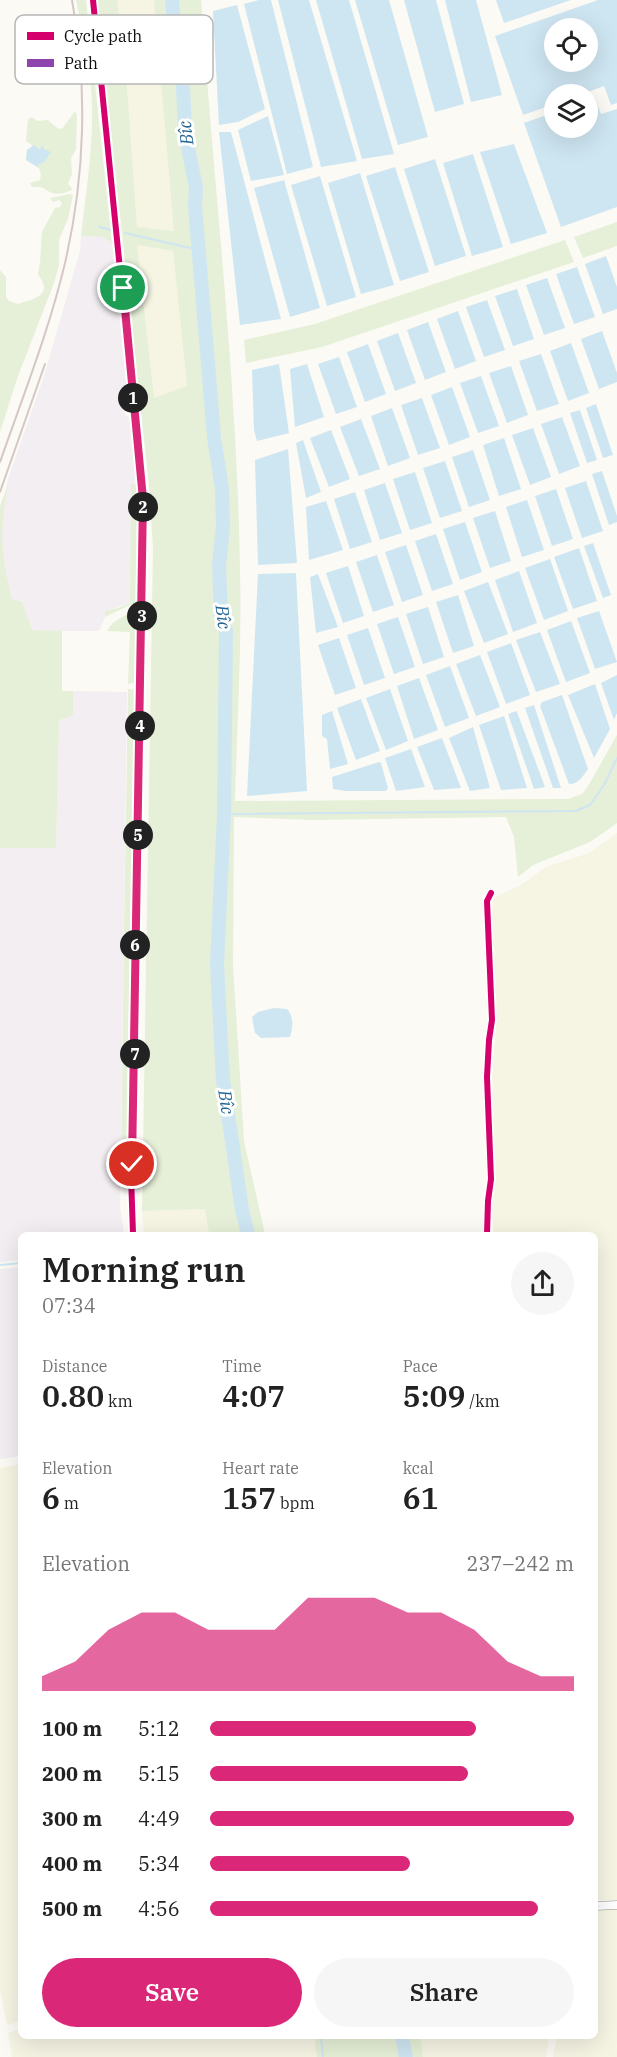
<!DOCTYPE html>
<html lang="en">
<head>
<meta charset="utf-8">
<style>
  :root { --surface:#fff; --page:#f6f6f6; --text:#222; --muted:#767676; --accent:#db2777 }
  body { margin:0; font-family:"IBM Plex Serif",serif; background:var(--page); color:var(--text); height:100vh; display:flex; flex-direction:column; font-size:22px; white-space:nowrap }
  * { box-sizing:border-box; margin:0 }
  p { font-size:20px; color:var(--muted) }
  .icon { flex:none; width:33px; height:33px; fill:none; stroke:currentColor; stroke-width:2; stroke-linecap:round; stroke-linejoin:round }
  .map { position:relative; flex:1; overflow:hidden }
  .side { position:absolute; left:18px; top:1232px; width:580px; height:807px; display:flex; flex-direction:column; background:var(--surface); border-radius:9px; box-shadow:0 6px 24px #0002 }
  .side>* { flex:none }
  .controls { position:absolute; left:544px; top:18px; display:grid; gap:12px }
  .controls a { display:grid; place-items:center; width:54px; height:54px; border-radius:50%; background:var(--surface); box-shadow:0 6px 24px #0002; font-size:30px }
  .pin { position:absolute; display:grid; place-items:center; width:51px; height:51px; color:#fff; margin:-26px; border:3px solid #fff; border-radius:50%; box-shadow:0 2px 6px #0007 }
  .km { position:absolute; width:30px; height:30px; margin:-15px; border-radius:50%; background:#222; color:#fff; font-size:16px; line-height:30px; text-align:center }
  .round { display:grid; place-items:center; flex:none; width:63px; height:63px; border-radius:32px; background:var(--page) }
  .overview { display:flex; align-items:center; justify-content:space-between; height:102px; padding:0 24px }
  h1 { font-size:33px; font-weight:600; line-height:45px }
  .figures { display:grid; grid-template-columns:repeat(3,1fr); gap:9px; height:102px; padding:6px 24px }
  .figures div { display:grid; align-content:center }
  .figures b { font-size:30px; font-weight:600 }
  .figures small { font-size:16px; font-weight:400 }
  .figures p { font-size:16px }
  .chart { height:168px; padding:12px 24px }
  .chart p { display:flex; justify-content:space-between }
  .chart svg { width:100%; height:108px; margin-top:6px; fill:var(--accent); opacity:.7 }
  .cta { display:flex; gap:12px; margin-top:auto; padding:12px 24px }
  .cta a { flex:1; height:69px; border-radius:36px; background:var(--accent); color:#fff; font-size:24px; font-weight:600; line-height:69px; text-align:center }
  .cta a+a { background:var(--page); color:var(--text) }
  ul { padding:0 24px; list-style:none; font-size:20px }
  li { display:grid; grid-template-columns:96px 72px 1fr; align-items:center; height:45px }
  li i { height:15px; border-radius:8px; background:var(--accent) }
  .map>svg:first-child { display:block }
  .industrial { fill:#f2eef1 }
  .farmland { fill:#f6f4e3 }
  .green { fill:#e6efd7; fill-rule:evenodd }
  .water { fill:#cee6f2; fill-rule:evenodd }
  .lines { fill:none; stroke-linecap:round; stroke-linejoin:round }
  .stream { stroke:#cee6f2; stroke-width:2 }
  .river { stroke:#cee6f2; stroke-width:14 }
  .minor-casing { stroke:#959593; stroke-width:9 }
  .minor { stroke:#fefefe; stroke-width:8 }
  .rail { stroke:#d6c7c7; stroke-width:2 }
  .quiet { stroke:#8e44ad; stroke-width:4.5; stroke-dasharray:9 4.5; stroke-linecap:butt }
  .cycleway-casing { stroke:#fff; stroke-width:10 }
  .cycleway { stroke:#d6006c; stroke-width:6 }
  .route-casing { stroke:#fff; stroke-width:12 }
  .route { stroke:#db2777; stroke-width:8 }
  .labels { text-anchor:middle; stroke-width:6; stroke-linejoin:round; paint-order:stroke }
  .water-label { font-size:18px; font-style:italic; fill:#236796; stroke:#fff }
  .key { fill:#fff; stroke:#b7b7b7; stroke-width:1.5 }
  .key-label { font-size:16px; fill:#0f0f0f }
</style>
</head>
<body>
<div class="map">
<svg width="617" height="2057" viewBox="0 0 617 2057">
  <rect width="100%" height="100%" fill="#fbfaf5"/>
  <!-- industrial -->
  <path class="industrial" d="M81,236L103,237L112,243L127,380L128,395L123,401L125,415L130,418L136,484L131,485L130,603L106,611L105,617L99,631H32L22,602L12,599L4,574L1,556V520L8,479L45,373L80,251Z
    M73,691L127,692L120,1207L124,1234H21V1260L0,1262V848H56L59,720L73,714Z
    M21,1267V1456L0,1459V1269Z"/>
  <!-- farmland -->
  <path class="farmland" d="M117,0H154L175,231L137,227L126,72Z
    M137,245L173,251L187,386L202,477L154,399Z
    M617,833V1900L603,1901L596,1899V1234H493L490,1110L496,1023L489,906L495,897L521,885L546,867L589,853Z
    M205,1209L209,1234H144L142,1211Z
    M21,1464V2021L7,2025L0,1990V1468Z
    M617,1909V2057H553L557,2036H596V1910Z
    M21,2029V2036H314L317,2057H12L8,2033Z
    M420,2036H549L546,2057H423Z"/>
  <!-- green -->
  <path class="green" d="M76,0H86L112,243L103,237L81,236C86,192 93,150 92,106C91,71 83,34 76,0Z
    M97,0H117L126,72L137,227L174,231L154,0H201C214,190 237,379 240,570C242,647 237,724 235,801L568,799L582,794L587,788L617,735V823L590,842L533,865L518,877L514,837L506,817L313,820L234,817L233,966L244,1141L265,1234H209L205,1209L142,1211L153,549L149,485ZM137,245L173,251L187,386L154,398Z
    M75,111L77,115L76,149L71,158L72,174L68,184L71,187L72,190C46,201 50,184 32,187L30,183L40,180L41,175L39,168L26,160L27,150L33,146L26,141L28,119L32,117L37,121L48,120L57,128L62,129Z
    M70,194L73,195L68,219L59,240V265L54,283L18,376L0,432V270L6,277V297L9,301L18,304C27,301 49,297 43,283C42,279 39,277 38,274L40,263L42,232L55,208L60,207L62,203L59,200L53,202L50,198Z
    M617,222V246L583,258L574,237Z
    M565,240L574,262L322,347L246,363L244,340L315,324Z
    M8,484C0,530 0,553 12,599L22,602L32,630L62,631V691H73V715L59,720L56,848H0V506Z
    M131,484H136L139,491L138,601L105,617V611L118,608L130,603Z
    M138,610L137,682L128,684L130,632L107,631C113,619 126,615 138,610Z
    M128,689L137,690L133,927L128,933H124Z
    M124,939L128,941L132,949L129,1134L127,1157L121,1162Z
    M314,2036H420L423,2057H317Z"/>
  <!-- water -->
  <path class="water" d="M259,0H271L313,167L287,174L244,4Z
    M278,0H309L357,161L321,167Z
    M316,0H349L394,154L362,159Z
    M355,0H389L428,137L398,145Z
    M404,0H436L464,104L435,112Z
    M445,0H476L502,95L471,102Z
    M496,0H571L504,23Z
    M598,0H617V103L611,105L604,86L582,94H555V104L523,115L495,36ZM555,28H588V62H555Z
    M237,5L265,109L238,122L219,125L213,11Z
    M595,98L601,114L617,109V207L561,227L524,123L555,112V128H588V100Z
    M268,116L284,175L251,181L238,130Z
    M219,132H231L281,319L240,325Z
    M514,144L547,233L511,244L480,152Z
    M34,145L40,150L42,145L44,149L51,152L44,162L38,165L39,168L26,160L27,150Z
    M473,154L503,247L472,256L443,163Z
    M435,159L466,256L435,266L404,169Z
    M395,167L429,272L400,281L366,176Z
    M360,173L394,285L361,294L328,183Z
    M320,176L356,297L327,306L291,185Z
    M284,180L320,308L290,317L254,188Z
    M606,256L617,287V309L603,314L585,264Z
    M577,267L595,317L574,324L556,274Z
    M547,278L565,328L544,335L526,285Z
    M517,289L534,339L513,346L495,296Z
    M487,300L505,350L484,357L466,307Z
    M458,311L476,361L455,369L437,319Z
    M428,322L446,372L425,380L407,330Z
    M602,331L617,373V382L599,389L581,339Z
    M398,333L416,383L395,391L377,341Z
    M571,343L589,393L568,401L550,351Z
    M368,344L386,394L365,402L347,352Z
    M541,354L559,404L537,411L519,361Z
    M339,357L357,407L336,414L318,364Z
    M279,364L289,433L257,441L254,430L252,370Z
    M307,364L324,417L295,427L290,369Z
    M511,366L528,415L507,423L489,373Z
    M481,376L499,426L478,433L460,383Z
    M452,387L470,437L449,445L431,395Z
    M422,398L440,448L418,455L401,405Z
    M596,404L613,455L603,458L586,408Z
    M392,408L410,458L388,466L371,416Z
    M580,410L597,460L587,463L570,413Z
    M562,417L580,466L559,474L541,424Z
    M361,419L380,469L359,476L340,427Z
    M533,428L551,477L530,485L512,435Z
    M331,430L350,479L329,487L310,438Z
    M504,438L521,489L499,496L483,445Z
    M303,440L321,492L306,498L296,443Z
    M288,449L297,563L258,565L255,460Z
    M473,450L490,500L469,507L452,457Z
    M445,461L462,511L440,518L423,468Z
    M602,471L617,516V522L609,525L592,474Z
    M415,472L432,523L410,530L393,479Z
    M586,481L603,531L582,538L565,488Z
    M385,483L402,533L380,540L364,490Z
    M556,489L573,539L552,546L535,496Z
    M355,492L372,542L350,549L334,499Z
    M527,500L544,550L522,557L506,507Z
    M326,501L343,550L309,560L306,507Z
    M495,511L511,561L490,568L473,518Z
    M465,522L482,572L460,580L443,529Z
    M436,534L453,584L432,591L415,541Z
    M593,543L611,595L603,598L584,546Z
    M406,545L423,595L402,602L385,552Z
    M579,548L597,601L573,609L554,557Z
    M377,555L394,605L373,612L356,562Z
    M550,559L568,611L544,620L525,568Z
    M348,566L364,616L343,623L326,573Z
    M519,571L537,623L513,632L495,580Z
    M296,573L307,791L247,796L258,574Z
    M318,574L338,627L316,633L310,577Z
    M488,582L508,634L484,643L464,591Z
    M458,595L474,646L453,653L436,602Z
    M428,607L444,657L423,664L406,614Z
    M599,611L617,662L595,669L577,618Z
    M398,617L415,667L394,674L377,624Z
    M571,621L590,673L566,682L547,630Z
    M368,628L385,678L364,685L347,635Z
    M540,632L560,684L536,692L516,640Z
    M339,638L356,688L335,695L318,645Z
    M511,643L530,695L506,704L487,652Z
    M480,655L500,707L476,716L456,664Z
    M450,666L469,718L445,727L426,675Z
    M617,675V713L614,720L601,683Z
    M419,678L438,730L414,739L397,686Z
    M595,684L610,729L594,758L568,695Z
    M390,689L408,741L386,750L366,698Z
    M562,695L588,769C583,776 579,784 569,784L540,706L542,702Z
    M361,699L380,751L356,760L337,708Z
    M534,705L561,788H553L525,708Z
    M332,711L348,764L330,769L327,739L322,736V715Z
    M517,711V712L545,787L534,789L508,714Z
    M504,716L527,788L501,790L479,725Z
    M473,727L490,788L470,791L449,738Z
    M442,738L461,788L434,790L417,747Z
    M411,749L425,787L396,791L385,758Z
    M379,762L381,763L388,788L386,791H346L333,789L332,777Z
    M274,1008L287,1009C294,1017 293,1027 290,1037L261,1038L255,1033L252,1017L258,1012Z"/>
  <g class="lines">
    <!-- stream -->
    <path class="stream" d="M99,227L112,230
      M125,233L199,250
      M224,814L576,811L590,805L604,785L617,758
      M0,1265L21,1263
      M321,2036L323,2057"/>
    <!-- river -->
    <path class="river" d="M172,0L174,26L182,64L185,132L196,188L195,206L214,437L222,489L223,527L219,565L221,617L226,631L224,814L217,964L223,1080L242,1210L248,1234
      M402,2036L406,2057"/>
    <defs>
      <path id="minor" d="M93,0L143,499L131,1175L133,1234
        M487,1234L488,1201L491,1179L487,1077L489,1040L492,1020L487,901L491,893
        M596,1906L617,1905"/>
    </defs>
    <!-- minor casing -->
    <use href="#minor" class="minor-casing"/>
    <!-- minor -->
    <use href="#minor" class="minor"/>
    <!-- rail -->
    <path class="rail" d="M0,462C23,396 49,331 65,263C85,177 88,86 72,0
      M0,492L45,364"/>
    <!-- quiet -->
    <path class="quiet" d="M596,1906V1907"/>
    <defs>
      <path id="cycleway" d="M93,0L143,499L131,1175L133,1234
        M487,1234L488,1201L491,1179L487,1077L489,1040L492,1020L487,901L491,893"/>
    </defs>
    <!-- cycleway casing -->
    <use href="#cycleway" class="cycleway-casing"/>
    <!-- cycleway -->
    <use href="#cycleway" class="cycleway"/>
  </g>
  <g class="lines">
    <defs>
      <path id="route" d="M123,288L143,499L132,1164"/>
    </defs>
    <!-- route casing -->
    <use href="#route" class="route-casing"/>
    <!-- route -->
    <use href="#route" class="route"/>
  </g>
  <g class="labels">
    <!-- water labels -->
    <g class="water-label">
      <text transform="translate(186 133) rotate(-97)" y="6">Bîc</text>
      <text transform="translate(223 617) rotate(83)" y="6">Bîc</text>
      <text transform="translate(226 1102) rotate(81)" y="6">Bîc</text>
    </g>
  </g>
  <!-- legend -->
  <rect x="15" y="15" width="198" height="69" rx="9" class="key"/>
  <rect x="27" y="32" width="27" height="8" fill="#d6006c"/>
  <rect x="27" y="59" width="27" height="8" fill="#8e44ad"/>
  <g class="key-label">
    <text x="64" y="42">Cycle path</text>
    <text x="64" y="69">Path</text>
  </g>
</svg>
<div class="controls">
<a><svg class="icon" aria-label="locate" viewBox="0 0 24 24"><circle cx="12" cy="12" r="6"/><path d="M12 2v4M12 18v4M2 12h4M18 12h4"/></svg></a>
<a><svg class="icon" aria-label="layers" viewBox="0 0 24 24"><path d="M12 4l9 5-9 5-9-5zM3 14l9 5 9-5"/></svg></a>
</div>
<div class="pin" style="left:123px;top:288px;background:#1e9e55"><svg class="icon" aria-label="arrive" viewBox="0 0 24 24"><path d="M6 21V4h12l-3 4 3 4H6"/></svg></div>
<div class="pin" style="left:132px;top:1164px;background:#d93025"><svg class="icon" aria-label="check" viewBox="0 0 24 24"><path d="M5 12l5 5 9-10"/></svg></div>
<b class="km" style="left:133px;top:398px">1</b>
<b class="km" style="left:143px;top:507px">2</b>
<b class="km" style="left:142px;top:616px">3</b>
<b class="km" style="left:140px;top:726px">4</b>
<b class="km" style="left:138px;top:835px">5</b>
<b class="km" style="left:135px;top:945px">6</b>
<b class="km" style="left:135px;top:1054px">7</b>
<section class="side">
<div class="overview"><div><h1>Morning run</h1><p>07:34</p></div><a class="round"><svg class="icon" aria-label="share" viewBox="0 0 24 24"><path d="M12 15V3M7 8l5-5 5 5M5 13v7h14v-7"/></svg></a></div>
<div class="figures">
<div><p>Distance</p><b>0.80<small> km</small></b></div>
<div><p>Time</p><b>4:07</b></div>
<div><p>Pace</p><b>5:09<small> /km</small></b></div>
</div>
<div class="figures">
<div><p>Elevation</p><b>6<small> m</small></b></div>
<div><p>Heart rate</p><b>157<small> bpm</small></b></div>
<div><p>kcal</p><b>61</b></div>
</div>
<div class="chart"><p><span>Elevation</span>237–242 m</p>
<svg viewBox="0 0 160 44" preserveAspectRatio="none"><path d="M0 44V38L10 32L20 19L30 12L40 12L50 19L60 19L70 19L80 6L90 6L100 6L110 12L120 12L130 19L140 32L150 38L160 38V44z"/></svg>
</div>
<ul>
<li><b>100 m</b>5:12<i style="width:73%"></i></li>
<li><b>200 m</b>5:15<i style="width:71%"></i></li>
<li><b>300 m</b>4:49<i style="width:100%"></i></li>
<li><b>400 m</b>5:34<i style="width:55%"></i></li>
<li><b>500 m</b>4:56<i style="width:90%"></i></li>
</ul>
<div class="cta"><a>Save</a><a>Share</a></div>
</section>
</div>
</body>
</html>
